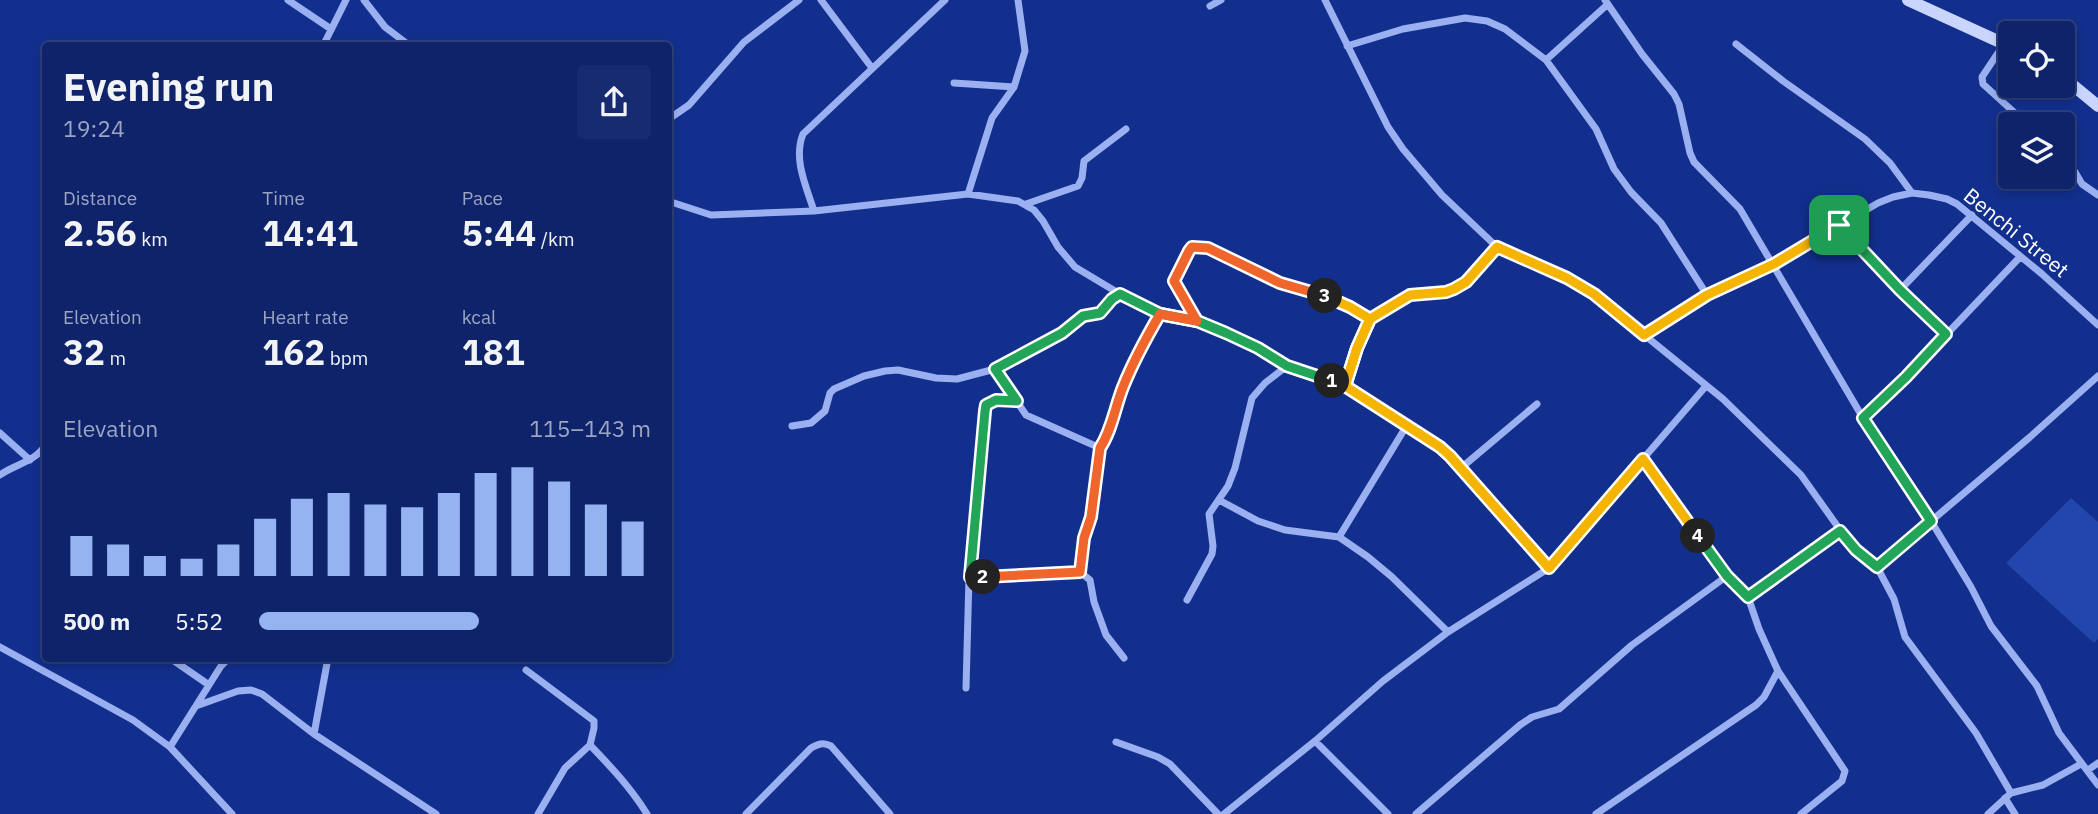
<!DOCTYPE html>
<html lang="en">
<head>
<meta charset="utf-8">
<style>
  :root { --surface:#0e236a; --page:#172b70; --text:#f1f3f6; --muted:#9ba4c1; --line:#2e407e; --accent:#95b2f1 }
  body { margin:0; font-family:"IBM Plex Sans",sans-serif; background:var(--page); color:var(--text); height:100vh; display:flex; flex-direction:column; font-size:26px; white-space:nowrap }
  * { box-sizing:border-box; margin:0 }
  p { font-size:23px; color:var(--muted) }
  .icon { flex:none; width:38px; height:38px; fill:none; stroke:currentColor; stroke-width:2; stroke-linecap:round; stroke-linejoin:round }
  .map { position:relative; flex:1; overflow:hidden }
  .details { position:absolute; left:42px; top:42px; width:630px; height:620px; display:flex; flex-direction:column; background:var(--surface); border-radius:7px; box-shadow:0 4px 10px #0003,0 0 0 2px var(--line) }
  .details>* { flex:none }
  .buttons { position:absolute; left:1998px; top:21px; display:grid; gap:14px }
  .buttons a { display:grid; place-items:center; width:77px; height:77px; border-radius:7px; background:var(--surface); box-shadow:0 4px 10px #0003,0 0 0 2px var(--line); font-size:35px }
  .pin { position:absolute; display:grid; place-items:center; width:60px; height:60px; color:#fff; margin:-30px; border-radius:14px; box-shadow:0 4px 10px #0006 }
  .km { position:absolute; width:35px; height:35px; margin:-18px; border-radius:50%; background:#222; color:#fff; font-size:19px; line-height:35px; text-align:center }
  .round { display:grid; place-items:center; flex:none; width:74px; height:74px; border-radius:7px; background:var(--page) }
  .overview { display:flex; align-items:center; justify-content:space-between; height:119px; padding:0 21px }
  h1 { font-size:38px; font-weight:800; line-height:52px }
  .figures { display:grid; grid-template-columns:repeat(3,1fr); gap:10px; height:119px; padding:7px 21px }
  .figures div { display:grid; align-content:center }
  .figures b { font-size:35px; font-weight:800 }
  .figures small { font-size:19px; font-weight:400 }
  .figures p { font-size:19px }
  .chart { height:196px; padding:14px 21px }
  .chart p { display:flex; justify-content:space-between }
  .chart svg { width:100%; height:126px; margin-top:7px; stroke:var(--accent); stroke-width:6 }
  ul { padding:0 21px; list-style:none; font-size:23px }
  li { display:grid; grid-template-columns:112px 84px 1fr; align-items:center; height:52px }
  li i { height:18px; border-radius:9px; background:var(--accent) }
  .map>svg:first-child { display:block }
  .green { fill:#2346ac }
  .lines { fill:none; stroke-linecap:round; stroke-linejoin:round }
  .street { stroke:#9ab0f1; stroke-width:7 }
  .secondary { stroke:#c9d5fc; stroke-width:12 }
  .split-1-casing { stroke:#fff; stroke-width:14 }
  .split-2-casing { stroke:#fff; stroke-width:14 }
  .split-3-casing { stroke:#fff; stroke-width:14 }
  .split-4-casing { stroke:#fff; stroke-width:14 }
  .split-5-casing { stroke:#fff; stroke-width:14 }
  .split-1 { stroke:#f5b400; stroke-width:9 }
  .split-2 { stroke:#22a559; stroke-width:9 }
  .split-3 { stroke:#f0652b; stroke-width:9 }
  .split-4 { stroke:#f5b400; stroke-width:9 }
  .split-5 { stroke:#22a559; stroke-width:9 }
  .labels { text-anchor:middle; stroke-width:6; stroke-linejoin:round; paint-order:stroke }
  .street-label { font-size:21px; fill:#fff; stroke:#122f8d }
</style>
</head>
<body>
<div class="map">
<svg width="2098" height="814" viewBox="0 0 2098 814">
  <rect width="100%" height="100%" fill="#122f8d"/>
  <!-- green -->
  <path class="green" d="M2071,498L2098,522V639L2094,643L2006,563Z"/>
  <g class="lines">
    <!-- street -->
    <path class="street" d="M288,0L331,29
      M364,0L385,27L410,46
      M821,0L872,68
      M1325,0L1388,127L1403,149L1442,195L1497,247L1567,278L1594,294L1723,399L1801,475L1848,541L1877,567L1894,599L1905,637L1976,733L2011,793
      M1605,0L1642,54L1674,94L1679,104L1690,153L1694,162L1740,209L1863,418L1931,521L1971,587L1991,626L2037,686L2059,733L2098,785
      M1210,6L1221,0
      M1736,44L1783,81L1865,139L1890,163L1912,193
      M2004,44L1982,77L1983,84L2027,124
      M323,46L346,0
      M1347,46L1403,29L1465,18L1487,21L1505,29L1546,60L1596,129L1614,169L1631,192L1661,223L1707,295
      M1546,60L1608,4
      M954,83L1014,87
      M668,116H673L689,105L744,42L799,0
      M2063,158L2075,172L2082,184L2098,195
      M968,194L992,118L1014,87L1025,51L1018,0
      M668,201L711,215L814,211L968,194L1018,201L1034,210L1043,221L1058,247L1075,267L1120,294L1160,314L1197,321L1226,333L1258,348L1287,366L1345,386L1440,447L1461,468L1549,568
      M1026,204L1078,186L1082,178L1084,161L1126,129
      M814,211C806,186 793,159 803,134L945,0
      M1839,225L1900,290L1946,334
      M1900,290L1972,215
      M1197,321L1174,280L1189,251L1196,246L1208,248L1280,283L1329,298L1370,319
      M1644,335L1707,295L1774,264L1878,203L1893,197L1912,193L1929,195L1947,199L1957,204L2042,274L2098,325
      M995,369L1026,415L1100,448
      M1345,386C1350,372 1361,329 1370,319C1372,316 1413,294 1417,293C1429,291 1443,294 1455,289C1472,281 1484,261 1497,247
      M1863,418L1906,377L2020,257
      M792,426L811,423L825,411L830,393L834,389L864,376L885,371L898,370L936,378L957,379L995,369L1062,333L1083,316L1100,313L1112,299L1120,294
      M0,433L30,460
      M1643,459L1727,576L1748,597L1759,629L1778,671L1845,771L1842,781L1801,814
      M1461,468L1537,404
      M0,475C15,464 36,462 46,444
      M1219,500L1258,521L1285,530L1339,537L1368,557L1392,577L1448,632
      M1339,537L1407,425
      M1877,567L2030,437L2098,376
      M1080,572L1090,580L1094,602L1106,635L1124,658
      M969,577L1080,572L1084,538L1091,517L1100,448C1112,430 1115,407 1123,387C1133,362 1146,338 1160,314
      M1748,597L1840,531
      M1187,600L1212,554L1213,546L1209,514L1228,486L1235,468L1252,398L1265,383L1287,366
      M0,647L133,720L170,747L232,814
      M170,658L209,685
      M526,670L594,721V728L590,745L565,768L538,814
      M966,688L969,577L985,411C990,396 1004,400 1017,401
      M196,706L238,691L251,690L262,694L314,734L436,814
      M314,734L328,658
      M1315,741L1388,814
      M1116,742L1158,757L1170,764L1218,814
      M590,745C611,767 631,788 647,814
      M170,747L221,666L229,658
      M2088,770L2098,763
      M2005,798L2015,814
      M746,814L811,748C818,744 823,742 831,746L890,814
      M1224,814L1315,741L1383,681L1448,632L1549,568L1706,386
      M1416,814L1520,725L1532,717L1559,709L1632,645L1727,576
      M1596,814L1756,705L1764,697L1778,671
      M1988,814L2011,793L2043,785L2081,764"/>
    <!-- secondary -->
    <path class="secondary" d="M1908,0L2011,47
      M2063,77L2098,106"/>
  </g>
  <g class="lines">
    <defs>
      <path id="split-1" d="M1332,381L1345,386L1357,348L1370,319L1410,295L1446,292L1454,289L1466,282L1497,247L1567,278L1594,294L1644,335L1707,295L1774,264L1839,225"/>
      <path id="split-2" d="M983,577H970L985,411L986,405L996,400L1017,401L995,369L1062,333L1083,316L1100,313L1112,299L1120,294L1160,314L1197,321L1226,333L1258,348L1287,366L1332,381"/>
      <path id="split-3" d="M983,577L1080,572L1084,538L1091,517L1100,448C1112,430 1115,407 1123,387C1133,362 1146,338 1160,314L1197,321L1174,281L1189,251L1192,247L1208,248L1280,283L1325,296"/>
      <path id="split-4" d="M1325,296L1350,307L1370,319L1357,348L1345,386L1440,447L1450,456L1549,568L1643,459L1698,536"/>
      <path id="split-5" d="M1698,536L1727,576L1748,597L1840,531L1856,550L1877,567L1931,521L1863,418L1906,377L1946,334L1900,290L1839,225"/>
    </defs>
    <!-- split-1 casing -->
    <use href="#split-1" class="split-1-casing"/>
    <!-- split-2 casing -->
    <use href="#split-2" class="split-2-casing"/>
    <!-- split-3 casing -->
    <use href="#split-3" class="split-3-casing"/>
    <!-- split-4 casing -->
    <use href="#split-4" class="split-4-casing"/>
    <!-- split-5 casing -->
    <use href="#split-5" class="split-5-casing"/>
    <!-- split-1 -->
    <use href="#split-1" class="split-1"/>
    <!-- split-2 -->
    <use href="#split-2" class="split-2"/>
    <!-- split-3 -->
    <use href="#split-3" class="split-3"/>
    <!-- split-4 -->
    <use href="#split-4" class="split-4"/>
    <!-- split-5 -->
    <use href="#split-5" class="split-5"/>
  </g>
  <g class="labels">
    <!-- street labels -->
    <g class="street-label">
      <text transform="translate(2016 233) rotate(39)" y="7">Benchi Street</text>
    </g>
  </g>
</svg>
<div class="buttons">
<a><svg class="icon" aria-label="locate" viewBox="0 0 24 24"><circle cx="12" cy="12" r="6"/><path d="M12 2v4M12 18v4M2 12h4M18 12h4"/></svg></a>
<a><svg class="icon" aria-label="layers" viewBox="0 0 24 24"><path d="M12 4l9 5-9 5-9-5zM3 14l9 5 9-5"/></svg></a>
</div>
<div class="pin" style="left:1839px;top:225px;background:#1e9e55"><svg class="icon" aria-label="arrive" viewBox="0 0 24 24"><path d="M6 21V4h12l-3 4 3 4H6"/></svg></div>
<b class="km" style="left:1332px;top:381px">1</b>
<b class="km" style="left:983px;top:577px">2</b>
<b class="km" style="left:1325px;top:296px">3</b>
<b class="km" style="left:1698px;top:536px">4</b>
<section class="details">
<div class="overview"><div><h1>Evening run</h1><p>19:24</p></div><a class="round"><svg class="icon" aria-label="share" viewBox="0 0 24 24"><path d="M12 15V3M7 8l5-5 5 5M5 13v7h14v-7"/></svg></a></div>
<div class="figures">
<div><p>Distance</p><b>2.56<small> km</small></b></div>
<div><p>Time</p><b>14:41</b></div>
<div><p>Pace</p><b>5:44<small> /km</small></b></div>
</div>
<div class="figures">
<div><p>Elevation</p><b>32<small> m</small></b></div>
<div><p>Heart rate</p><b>162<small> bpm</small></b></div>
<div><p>kcal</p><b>181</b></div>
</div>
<div class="chart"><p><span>Elevation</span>115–143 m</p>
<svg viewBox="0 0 160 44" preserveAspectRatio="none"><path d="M5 44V30M15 44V33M25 44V37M35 44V38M45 44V33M55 44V24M65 44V17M75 44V15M85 44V19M95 44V20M105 44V15M115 44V8M125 44V6M135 44V11M145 44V19M155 44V25"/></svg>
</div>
<ul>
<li><b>500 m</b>5:52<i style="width:56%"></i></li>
</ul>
</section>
</div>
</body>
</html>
